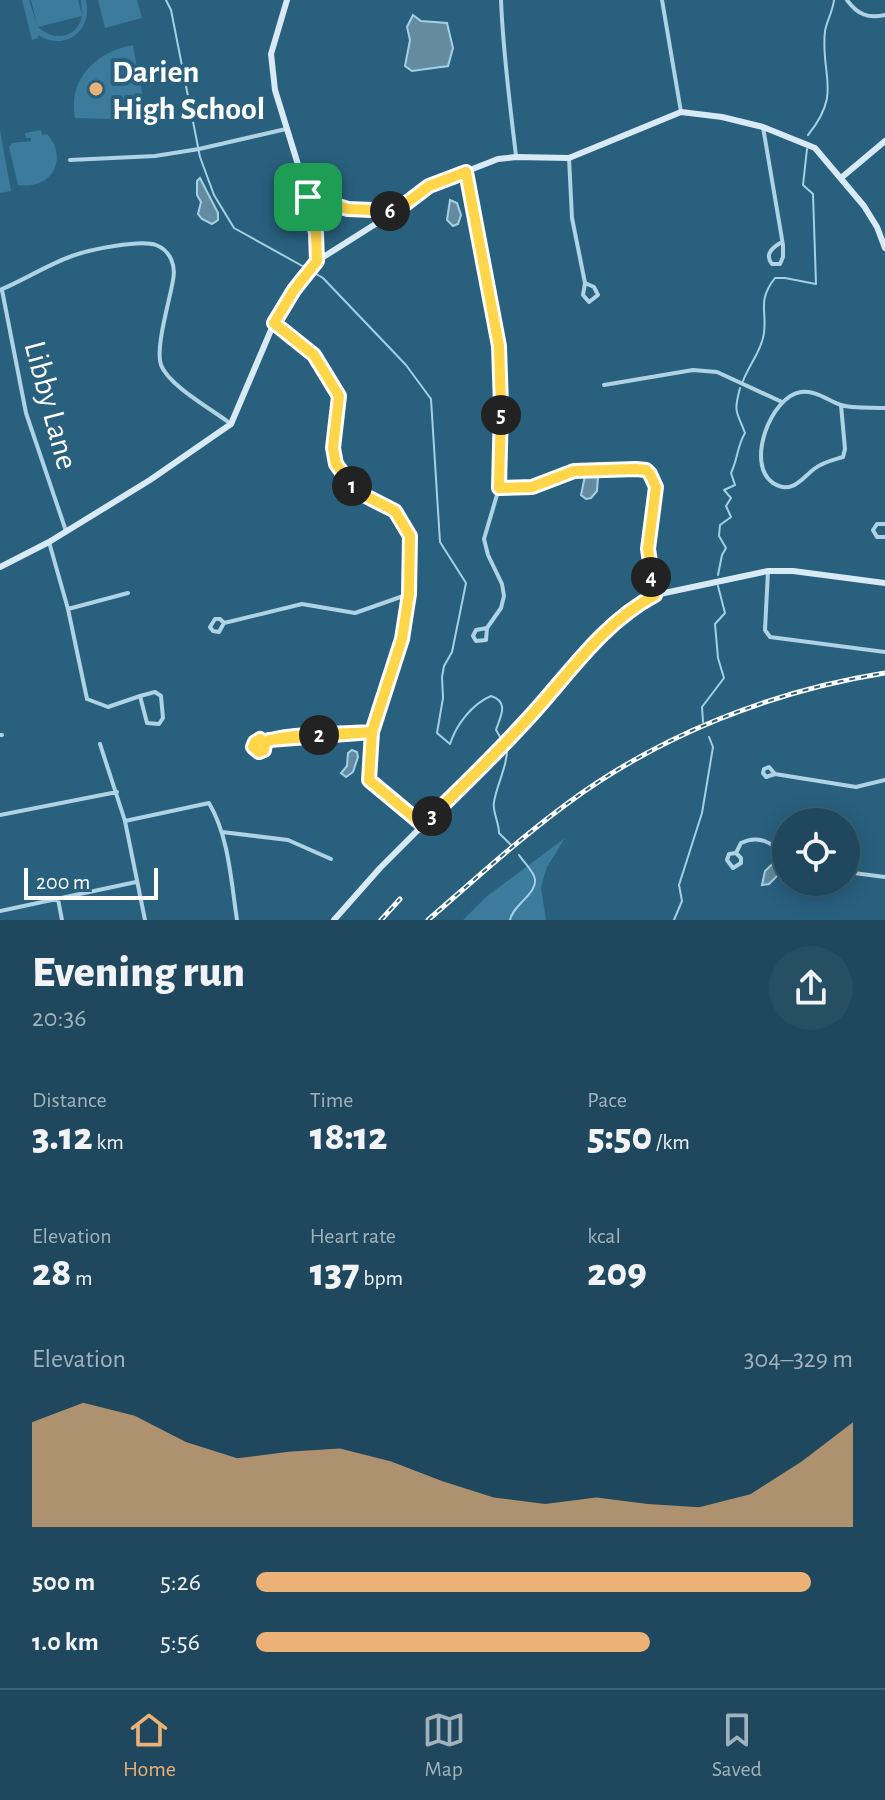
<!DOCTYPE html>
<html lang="en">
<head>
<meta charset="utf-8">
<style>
  :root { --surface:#1f485e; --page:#274f64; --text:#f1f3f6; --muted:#a1b2bc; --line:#3c6073; --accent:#ebb176 }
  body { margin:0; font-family:"Alegreya Sans",sans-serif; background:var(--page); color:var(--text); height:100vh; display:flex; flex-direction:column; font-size:30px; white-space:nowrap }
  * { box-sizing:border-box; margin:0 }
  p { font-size:26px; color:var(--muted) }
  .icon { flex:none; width:44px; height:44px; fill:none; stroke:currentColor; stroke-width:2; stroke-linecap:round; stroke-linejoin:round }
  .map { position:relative; height:920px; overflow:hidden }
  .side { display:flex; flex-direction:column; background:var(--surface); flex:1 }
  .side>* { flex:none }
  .tools { position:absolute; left:772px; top:808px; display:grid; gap:16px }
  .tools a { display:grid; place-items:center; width:88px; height:88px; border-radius:50%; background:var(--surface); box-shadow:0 4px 20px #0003,0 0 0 2px var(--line); font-size:40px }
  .scale { position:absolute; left:24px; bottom:20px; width:134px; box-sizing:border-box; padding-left:8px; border:4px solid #fff; border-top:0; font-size:22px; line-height:28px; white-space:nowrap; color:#fff; -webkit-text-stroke:6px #29607e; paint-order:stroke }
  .pin { position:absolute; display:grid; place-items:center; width:68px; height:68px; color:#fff; margin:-34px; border-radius:16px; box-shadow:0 4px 12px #0006 }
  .km { position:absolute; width:40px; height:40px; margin:-20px; border-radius:50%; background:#222; color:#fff; font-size:22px; line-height:40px; text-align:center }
  .round { display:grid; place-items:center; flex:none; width:84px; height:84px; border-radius:42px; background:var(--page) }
  .head { display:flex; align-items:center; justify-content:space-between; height:136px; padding:0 32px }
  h1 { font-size:44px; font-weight:800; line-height:60px }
  .figures { display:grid; grid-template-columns:repeat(3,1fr); gap:12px; height:136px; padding:8px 32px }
  .figures div { display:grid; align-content:center }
  .figures b { font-size:40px; font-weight:800 }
  .figures small { font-size:22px; font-weight:400 }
  .figures p { font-size:22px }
  .chart { height:224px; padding:16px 32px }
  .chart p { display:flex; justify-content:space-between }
  .chart svg { width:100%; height:144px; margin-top:8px; fill:var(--accent); opacity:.7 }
  ul { padding:0 32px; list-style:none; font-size:26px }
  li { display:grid; grid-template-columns:128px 96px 1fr; align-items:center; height:60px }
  li i { height:20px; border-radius:10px; background:var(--accent) }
  .tabs { display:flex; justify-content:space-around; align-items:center; height:112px; border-top:2px solid var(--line); background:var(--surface); font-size:22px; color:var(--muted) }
  .tabs a { display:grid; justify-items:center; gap:4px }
  .tabs .on { color:var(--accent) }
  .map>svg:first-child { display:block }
  .green { fill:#3c7b9b; fill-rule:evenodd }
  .water { fill:#648b9f; stroke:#a4d0e5; stroke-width:2 }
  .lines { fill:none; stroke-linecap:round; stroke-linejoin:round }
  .stream { stroke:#a4d0e5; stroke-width:2 }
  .street { stroke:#afd2e4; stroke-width:4 }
  .secondary { stroke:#d8eaf5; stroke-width:6 }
  .rail-casing { stroke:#fff; stroke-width:5 }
  .rail { stroke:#29607e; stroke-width:2; stroke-dasharray:6; stroke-linecap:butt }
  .route-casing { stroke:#fff; stroke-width:16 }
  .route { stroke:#ffd54a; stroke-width:10 }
  .poi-dot { fill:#ebb176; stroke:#29607e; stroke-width:3 }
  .labels { text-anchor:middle; stroke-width:8; stroke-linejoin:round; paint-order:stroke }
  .poi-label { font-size:32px; font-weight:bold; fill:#fff; stroke:#29607e; text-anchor:start }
  .street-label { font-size:32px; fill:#fff; stroke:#29607e }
</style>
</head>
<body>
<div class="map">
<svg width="885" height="920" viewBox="0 0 885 920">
  <rect width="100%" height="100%" fill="#29607e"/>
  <!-- green -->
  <path class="green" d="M22,0H29L37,25L31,0H78L82,15L81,0H86C93,31 65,52 38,35V38L32,40ZM82,16C78,38 54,42 38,27Z
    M98,0H137L142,18L105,28Z
    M133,45C135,60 147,107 144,118L139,120L75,118C68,78 96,52 133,45Z
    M0,130L11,191L0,193Z
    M41,130L42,135L47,134C69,158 52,190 18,185L9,147L12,143L31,141V138H26L25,133Z
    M565,838L547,867L541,887L546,920H463L487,896Z"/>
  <!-- water -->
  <path class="water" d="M413,15L421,21L447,23L453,48L448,66L412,71L405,66L410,40L407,27Z
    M200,178L218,213V220L212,224L202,219L198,214L201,202L197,195V181Z
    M450,200L457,203L461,215L458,224L453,226L447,220Z
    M592,475L598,477L597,491L591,498L586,499L581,495L585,476Z
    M352,750L357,752L358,757L353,772L346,777L341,773L347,766L348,753Z
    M778,859L784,865L782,871L769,884L762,885L765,871Z"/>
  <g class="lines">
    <!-- stream -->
    <path class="stream" d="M166,0L171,10L200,157L214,195L234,228L306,268
      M808,135C843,92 820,76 825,31C827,20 833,11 834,0
      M313,272L323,278L406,365L431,399L440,542L466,583L452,652L444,666L442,677L443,698L437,733L450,744C456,725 472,704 491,696C510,702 500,717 496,730L502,740
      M743,381C749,365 762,350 764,333C767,310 757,301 775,278H785L816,284L813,194L803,185L807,149
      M718,575L722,555L726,548L719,536L720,525L731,517L726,506L731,498L724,490L735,485L731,473C738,459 737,446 745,433C737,411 733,414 740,388
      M703,722L702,707L724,678L718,658L715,624L725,613L718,586
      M507,746C508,766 497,783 494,802C492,811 499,822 499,833L511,845
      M510,920C512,905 541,892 534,876C531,869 523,861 519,855
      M674,920L682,901L679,885L702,813L713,747L709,737"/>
    <!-- street -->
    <path class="street" d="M501,0C503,53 510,104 516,156
      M662,0L681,112
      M847,0C857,14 868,19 885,15
      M763,127L783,245V257L780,264H772C764,254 773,247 782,242
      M569,158L572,218L585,283L594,287L598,295L589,302L583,295L585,283
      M70,160L155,156L199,149L286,129
      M466,172L499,346L501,380L499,488L484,539L488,555L502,584L504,596L501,608L487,628L486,640L476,641L473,636L476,630L487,628
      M0,290C24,280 47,265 72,256C88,250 141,239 156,245C171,251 176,266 173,280C170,300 155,347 161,365C169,386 213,410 231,424
      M2,290L26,413L66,531
      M274,323L314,355L339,396L333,448L336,464L356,491L395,511L410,536L409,594L402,639L372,732L369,780L422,825
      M604,385L693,370L717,372L782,402
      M841,405L845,449L843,457C833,460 823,462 814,469C801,479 792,495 773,483C745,464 771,396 801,392C817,390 828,401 841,405C854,409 872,407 885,408
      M499,488L532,487L574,471L646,470L656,487L648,549L655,595
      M885,524H877L873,530L877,537H885
      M49,542L68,609L87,699L108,707L140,696L147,723L159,724L163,718L161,696L155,692L140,696
      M768,571L765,630L770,637L885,652
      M68,609L128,593
      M224,623L220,619H215L210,627L213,631L219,632L224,623L302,604L355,613L409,594
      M0,735H2
      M265,743L258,740L254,744V749L257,752L262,751L269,740L372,732
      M100,744L125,821L145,920
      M775,774L766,777L763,773L764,769L769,767L775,774L856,787L885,780
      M0,815L117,792
      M125,821L209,803C229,837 231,881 237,920
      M222,832L288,840L331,859
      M736,853L741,858V863L733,868L727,860L729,854L736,853L741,843C759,834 772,843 786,856
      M846,872L885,877
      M58,899L62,920
      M0,911L136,882"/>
    <!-- secondary -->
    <path class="secondary" d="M841,178L885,141
      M308,197L348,209L396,211
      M317,261L396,211L429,186L498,159L516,157L569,158L681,112L722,117L763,127L815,148L864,206L877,227L885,248
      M0,567L49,542L150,480L231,424L274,323L294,290L317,261L316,233L308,197L275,90L271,54L287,0
      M334,920L380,868L524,724L588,648L631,608L655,595L768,571H793L885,583"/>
    <defs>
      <path id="rail" d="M381,920L400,899
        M428,920C474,880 519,839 568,803C660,735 772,691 885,673"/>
    </defs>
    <!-- rail casing -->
    <use href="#rail" class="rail-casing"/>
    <!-- rail -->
    <use href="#rail" class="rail"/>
  </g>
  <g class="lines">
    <defs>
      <path id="route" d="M308,197L316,233L317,261L294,290L274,323L314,355L339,396L333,448L336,464L356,491L395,511L410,536L409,594L402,639L372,732L269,740L265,743L260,739L255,742L253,747L259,752L264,750L265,743C278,733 351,734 372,732L369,780L423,825C456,792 491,759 523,724C566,679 599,625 655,595L648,549L656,487L650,474L646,470L636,469L574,471L532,487L499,488L501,406L499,346L466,172L429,186L396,211L348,209L308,197"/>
    </defs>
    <!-- route casing -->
    <use href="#route" class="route-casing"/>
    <!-- route -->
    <use href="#route" class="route"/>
  </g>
  <!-- markers -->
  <circle class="poi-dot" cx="96" cy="89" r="8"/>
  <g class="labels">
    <!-- poi labels -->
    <g class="poi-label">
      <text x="112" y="82">Darien<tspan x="112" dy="37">High School</tspan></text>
    </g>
    <!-- street labels -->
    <g class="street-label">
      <text transform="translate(52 405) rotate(75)" y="11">Libby Lane</text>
    </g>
  </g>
</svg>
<div class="tools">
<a><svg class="icon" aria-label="locate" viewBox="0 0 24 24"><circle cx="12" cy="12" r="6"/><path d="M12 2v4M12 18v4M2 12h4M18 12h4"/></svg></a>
</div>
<div class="scale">200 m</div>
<div class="pin" style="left:308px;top:197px;background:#1e9e55"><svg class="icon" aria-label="arrive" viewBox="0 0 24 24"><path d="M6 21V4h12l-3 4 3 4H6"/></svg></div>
<b class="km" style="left:352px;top:486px">1</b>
<b class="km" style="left:319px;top:735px">2</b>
<b class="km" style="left:432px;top:816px">3</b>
<b class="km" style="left:651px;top:577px">4</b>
<b class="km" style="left:501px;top:415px">5</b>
<b class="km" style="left:390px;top:211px">6</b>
</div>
<section class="side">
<div class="head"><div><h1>Evening run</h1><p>20:36</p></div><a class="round"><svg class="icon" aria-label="share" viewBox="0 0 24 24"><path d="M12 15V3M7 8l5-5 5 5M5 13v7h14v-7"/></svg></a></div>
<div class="figures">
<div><p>Distance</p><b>3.12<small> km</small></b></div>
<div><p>Time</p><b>18:12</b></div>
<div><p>Pace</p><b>5:50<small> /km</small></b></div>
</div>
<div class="figures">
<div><p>Elevation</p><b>28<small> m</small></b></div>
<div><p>Heart rate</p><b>137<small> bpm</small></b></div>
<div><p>kcal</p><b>209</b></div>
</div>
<div class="chart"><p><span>Elevation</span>304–329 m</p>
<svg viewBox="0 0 160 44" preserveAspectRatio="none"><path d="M0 44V12L10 6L20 10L30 18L40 23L50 21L60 20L70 24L80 30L90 35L100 37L110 35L120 37L130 38L140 34L150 24L160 12V44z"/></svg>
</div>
<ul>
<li><b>500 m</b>5:26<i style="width:93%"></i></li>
<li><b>1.0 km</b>5:56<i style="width:66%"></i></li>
</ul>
</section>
<nav class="tabs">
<a class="on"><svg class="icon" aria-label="home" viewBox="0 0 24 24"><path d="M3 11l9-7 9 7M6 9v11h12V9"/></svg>Home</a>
<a><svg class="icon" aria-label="map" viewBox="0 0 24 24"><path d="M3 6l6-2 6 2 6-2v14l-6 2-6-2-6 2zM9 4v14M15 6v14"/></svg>Map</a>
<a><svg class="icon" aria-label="saved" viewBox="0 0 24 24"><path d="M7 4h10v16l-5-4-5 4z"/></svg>Saved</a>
</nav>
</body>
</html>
